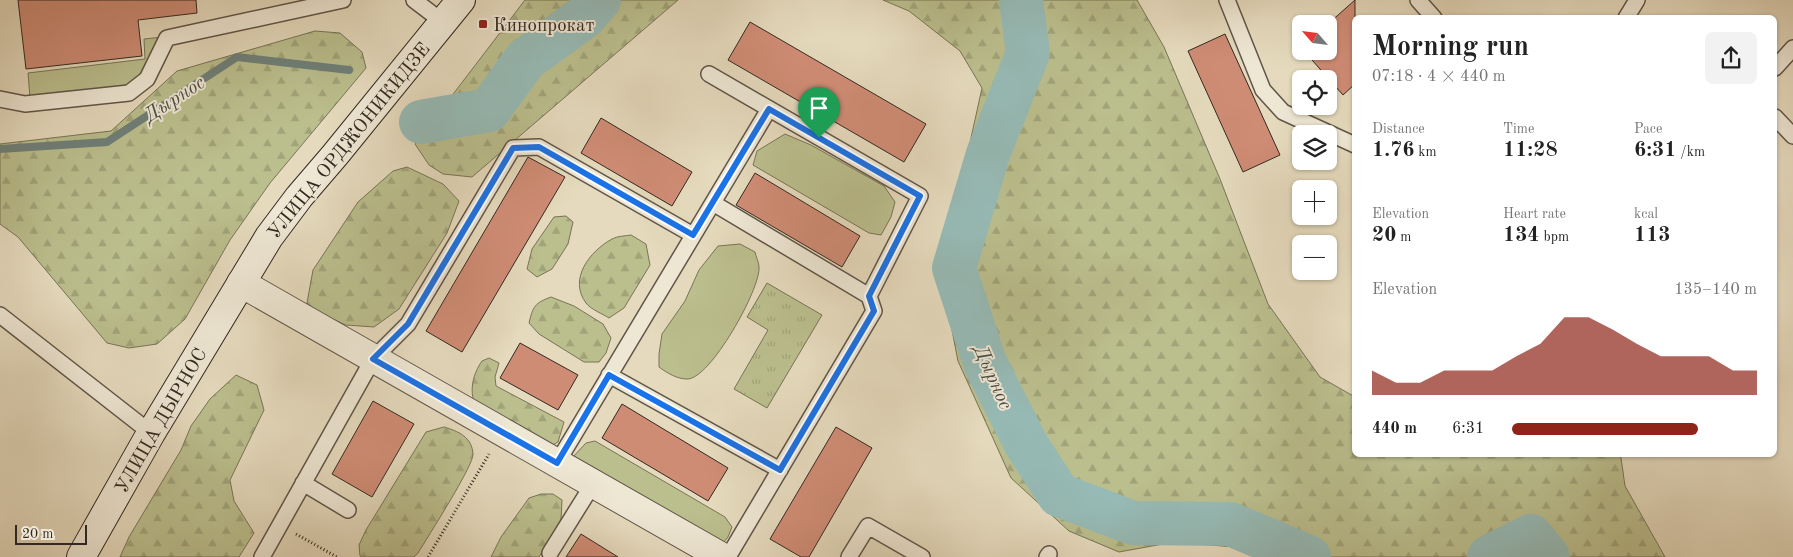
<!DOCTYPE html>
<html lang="en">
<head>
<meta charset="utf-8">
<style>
  :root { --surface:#fff; --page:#f2f2f2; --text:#222; --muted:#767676; --accent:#8f2418 }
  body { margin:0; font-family:"Old Standard TT",serif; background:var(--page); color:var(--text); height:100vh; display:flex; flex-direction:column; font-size:19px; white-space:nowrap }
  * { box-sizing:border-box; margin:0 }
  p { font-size:16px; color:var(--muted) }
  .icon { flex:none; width:28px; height:28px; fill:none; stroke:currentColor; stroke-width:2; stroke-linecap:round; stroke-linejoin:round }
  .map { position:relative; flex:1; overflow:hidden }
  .sheet { position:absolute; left:1352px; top:15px; width:425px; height:442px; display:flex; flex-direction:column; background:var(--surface); border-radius:8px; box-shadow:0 1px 4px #0004 }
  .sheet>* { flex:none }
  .needle { width:32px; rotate:298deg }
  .fabs { position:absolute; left:1292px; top:15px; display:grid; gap:10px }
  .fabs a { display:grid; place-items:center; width:45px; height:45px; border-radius:8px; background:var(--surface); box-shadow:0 1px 4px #0004; font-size:25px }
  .scale { position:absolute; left:15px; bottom:12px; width:72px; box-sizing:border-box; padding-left:5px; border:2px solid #342921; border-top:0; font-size:14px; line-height:18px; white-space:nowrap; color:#342921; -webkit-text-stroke:4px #eee7d4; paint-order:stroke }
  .pin { position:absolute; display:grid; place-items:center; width:42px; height:42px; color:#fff; margin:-51px -21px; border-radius:50% 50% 50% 0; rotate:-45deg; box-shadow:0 0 5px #0007 }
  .pin .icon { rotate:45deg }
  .round { display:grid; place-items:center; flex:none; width:52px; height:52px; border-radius:8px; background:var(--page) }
  .head { display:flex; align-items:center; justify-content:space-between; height:85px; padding:0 20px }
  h1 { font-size:28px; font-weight:800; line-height:38px }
  .metrics { display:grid; grid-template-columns:repeat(3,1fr); gap:8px; height:85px; padding:5px 20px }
  .metrics div { display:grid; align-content:center }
  .metrics b { font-size:21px; font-weight:800 }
  .metrics small { font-size:14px; font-weight:400 }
  .metrics p { font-size:14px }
  .chart { height:140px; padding:10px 20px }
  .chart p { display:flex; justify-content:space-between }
  .chart svg { width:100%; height:90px; margin-top:5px; fill:var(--accent); opacity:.7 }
  ul { padding:0 20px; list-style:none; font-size:16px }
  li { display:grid; grid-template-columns:80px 60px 1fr; align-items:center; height:38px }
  li i { height:12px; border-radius:6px; background:var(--accent) }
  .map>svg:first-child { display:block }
  .grass { fill:#bbbe8d; stroke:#787457 }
  .forest { fill:url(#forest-firs); stroke:#787457 }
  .park { fill:url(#park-tufts); stroke:#787457 }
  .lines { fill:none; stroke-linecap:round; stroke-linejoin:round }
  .stream { stroke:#6f807a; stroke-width:8 }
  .river { stroke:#96bab5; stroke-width:44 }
  .building { fill:#cf8c75; stroke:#342921 }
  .lane-casing { stroke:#605548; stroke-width:18 }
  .street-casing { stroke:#605548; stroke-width:30 }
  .secondary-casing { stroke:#342921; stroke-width:30 }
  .path { stroke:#342921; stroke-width:3; stroke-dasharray:1 2.5; stroke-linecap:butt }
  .lane { stroke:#eee7d4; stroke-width:15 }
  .street { stroke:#eee7d4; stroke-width:28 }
  .secondary { stroke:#eee7d4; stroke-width:28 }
  .route-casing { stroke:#fff; stroke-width:10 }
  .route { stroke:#1a73e8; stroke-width:6 }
  .poi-dot { fill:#8f2418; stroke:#eee7d4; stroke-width:2 }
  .labels { text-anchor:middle; stroke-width:4; stroke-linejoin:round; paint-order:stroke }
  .poi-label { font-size:19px; fill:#342921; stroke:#eee7d4; text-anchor:start }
  .street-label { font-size:19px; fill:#342921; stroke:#eee7d4 }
  .water-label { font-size:20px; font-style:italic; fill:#4c4d46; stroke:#eee7d4 }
</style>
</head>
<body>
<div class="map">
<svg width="1793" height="557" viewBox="0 0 1793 557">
  <defs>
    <pattern id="forest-firs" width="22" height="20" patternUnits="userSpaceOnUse" patternTransform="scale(1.25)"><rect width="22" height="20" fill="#bbbe8d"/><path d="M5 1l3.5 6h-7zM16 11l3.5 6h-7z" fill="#a1a379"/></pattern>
    <pattern id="park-tufts" width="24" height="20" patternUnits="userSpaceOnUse" patternTransform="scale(1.25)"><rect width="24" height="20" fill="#bbbe8d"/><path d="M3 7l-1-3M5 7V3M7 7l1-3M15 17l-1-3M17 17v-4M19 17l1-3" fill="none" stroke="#a1a379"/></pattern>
  </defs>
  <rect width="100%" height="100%" fill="#e5dabd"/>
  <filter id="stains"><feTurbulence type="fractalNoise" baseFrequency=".004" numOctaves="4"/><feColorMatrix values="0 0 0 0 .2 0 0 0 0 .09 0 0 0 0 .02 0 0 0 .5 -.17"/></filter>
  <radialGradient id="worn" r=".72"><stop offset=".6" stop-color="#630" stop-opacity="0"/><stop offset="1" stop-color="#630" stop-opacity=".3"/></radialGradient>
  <!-- grass -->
  <path class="grass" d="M163,37L148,68L124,89L30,98L28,73L145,59L144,39Z
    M785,134L811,145L884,186L895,202L891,217L881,235L869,233L753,165L757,151Z
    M740,244L755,252C756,257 759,262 759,267C761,288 710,380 687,379C677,379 667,373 659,367V354L662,334L685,301L699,270L718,246Z
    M595,441L725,517L732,527L728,537L721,546L571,459L586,443Z"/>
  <!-- forest -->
  <path class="forest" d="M525,0H678L472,177L443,174L429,165L415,144Z
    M883,0H1137L1164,47L1220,179L1268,304L1320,377L1355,397V455H1619L1621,458L1625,486L1665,557H1265L1247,548L1174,542L1119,552L1069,531L1011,478L958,361L941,274L982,88L960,51L909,11Z
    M315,31L340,33L362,52L366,68L270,183L230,240L185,319L157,344L129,348L107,343L18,237L0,224V144L111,131L177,71Z
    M407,167L443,184L459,201L447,233L399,309L374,327L346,325L319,313L307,303L313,270L358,202L393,171Z
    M566,216L573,222L568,244L552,269L537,277L527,269L532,249L554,217Z
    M631,235L646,244L650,265L624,308L609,318C603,314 590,309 586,303C568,279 590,251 612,239C617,236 625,236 631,235Z
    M551,297L574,306L603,324L611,338L606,353L599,362H584L539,334L529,323C533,306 535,303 551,297Z
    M489,358L499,363L495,377L496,386L564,422L558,442L551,446L475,405C469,390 473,374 482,361Z
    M236,375L257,385L264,410L230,480L234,501L254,533L239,557H120L129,537L181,450L191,426L210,399Z
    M444,427C458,431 472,437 473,454C474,465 427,538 418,553L414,557H362L360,556L359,545L366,530L426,432Z
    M541,494H553L562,500L561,520L539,557H491L501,537L529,498Z"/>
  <!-- park -->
  <path class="park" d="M767,283L822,315L767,408L734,389L768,330L747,317Z"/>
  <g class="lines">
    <!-- stream -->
    <path class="stream" d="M0,149L107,142L237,57L349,70"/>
    <!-- river -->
    <path class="river" d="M1021,0L1028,53L988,154L954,268L985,363L1026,444L1059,495L1133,523L1230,524L1309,557
      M421,122L489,110L525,60L584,17L599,0
      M1489,557L1531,536L1548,557"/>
  </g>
  <!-- building -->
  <path class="building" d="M18,0H196L197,13L138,20L142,56L26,69Z
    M1355,0V84L1343,95L1304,51H1329L1328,24Z
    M750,22L926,124L904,162L728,60Z
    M1225,34L1280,155L1243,172L1188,51Z
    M601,118L692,172L672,206L581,153Z
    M528,157L565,177L462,352L426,331Z
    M755,173L860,236L842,267L736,205Z
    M520,343L578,375L558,410L500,378Z
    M373,401L414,424L372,497L332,474Z
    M622,404L728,468L708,501L602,438Z
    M836,427L872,448L809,557H801L770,539Z
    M581,534L618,557H566Z"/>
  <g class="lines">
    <defs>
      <path id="lane" d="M414,0L443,22
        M1227,0L1263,90L1283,112L1355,145
        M1418,0L1434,18
        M1626,18L1637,0
        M1775,68L1793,48
        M709,74L920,196L869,296L874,311L728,557
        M0,99L25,104L129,93L147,79L167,38L343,0
        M1775,117L1793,136
        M713,203L869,296
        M0,315L151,433
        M609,375L780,470
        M557,463L769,109
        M303,483L348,510
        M550,553L593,484
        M262,557L373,359L408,324L513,148L539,147L693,235
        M849,557L868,526L922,557
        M1047,557L1049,554"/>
      <path id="street" d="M241,283L722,557"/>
      <path id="secondary" d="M81,557L151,433L269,237L299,197L335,155L461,0"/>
    </defs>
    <!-- lane casing -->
    <use href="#lane" class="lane-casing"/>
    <!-- street casing -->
    <use href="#street" class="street-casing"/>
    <!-- secondary casing -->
    <use href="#secondary" class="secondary-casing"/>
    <!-- path -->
    <path class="path" d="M296,534L337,557
      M428,557L489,454"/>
    <!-- lane -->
    <use href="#lane" class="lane"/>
    <!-- street -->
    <use href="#street" class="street"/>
    <!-- secondary -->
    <use href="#secondary" class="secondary"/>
  </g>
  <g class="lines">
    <defs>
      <path id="route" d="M769,109L920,196L869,296L874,311L780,470L609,375L557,463L373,359L408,324L513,148L539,147L693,235Z"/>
    </defs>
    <!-- route casing -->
    <use href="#route" class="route-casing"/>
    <!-- route -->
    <use href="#route" class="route"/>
  </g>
  <!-- markers -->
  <rect class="poi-dot" x="478" y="19" width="10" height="10" rx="2.5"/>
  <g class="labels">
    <!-- poi labels -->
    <g class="poi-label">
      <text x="493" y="31">Кинопрокат</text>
    </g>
    <!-- street labels -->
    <g class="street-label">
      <text transform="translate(348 140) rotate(-51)" y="7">УЛИЦА ОРДЖОНИКИДЗЕ</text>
      <text transform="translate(160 420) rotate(-60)" y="7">УЛИЦА ДЫРНОС</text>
    </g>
    <!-- water labels -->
    <g class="water-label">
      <text transform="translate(174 98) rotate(-33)" y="7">Дырнос</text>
      <text transform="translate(994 377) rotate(66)" y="7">Дырнос</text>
    </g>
  </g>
  <rect width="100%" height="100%" filter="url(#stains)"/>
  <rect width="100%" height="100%" fill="url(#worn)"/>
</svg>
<div class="fabs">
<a><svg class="needle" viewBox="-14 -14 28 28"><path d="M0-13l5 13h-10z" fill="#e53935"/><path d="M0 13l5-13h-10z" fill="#767676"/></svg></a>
<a><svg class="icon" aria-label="locate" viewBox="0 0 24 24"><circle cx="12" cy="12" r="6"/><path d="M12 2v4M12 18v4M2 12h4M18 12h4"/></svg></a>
<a><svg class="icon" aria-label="layers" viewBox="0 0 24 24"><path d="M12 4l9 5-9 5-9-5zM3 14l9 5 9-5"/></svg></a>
<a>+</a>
<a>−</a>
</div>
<div class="scale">20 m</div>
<div class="pin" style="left:819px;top:138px;background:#1e9e55"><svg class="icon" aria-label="arrive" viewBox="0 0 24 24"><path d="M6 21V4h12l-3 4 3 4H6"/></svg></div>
<section class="sheet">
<div class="head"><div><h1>Morning run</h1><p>07:18 · 4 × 440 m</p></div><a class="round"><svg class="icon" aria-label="share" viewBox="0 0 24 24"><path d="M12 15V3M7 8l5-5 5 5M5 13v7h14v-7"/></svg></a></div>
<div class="metrics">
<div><p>Distance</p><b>1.76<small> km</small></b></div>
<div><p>Time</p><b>11:28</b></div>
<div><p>Pace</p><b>6:31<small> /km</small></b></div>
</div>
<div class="metrics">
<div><p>Elevation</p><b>20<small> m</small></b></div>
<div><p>Heart rate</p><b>134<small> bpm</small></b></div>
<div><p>kcal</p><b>113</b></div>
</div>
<div class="chart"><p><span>Elevation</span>135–140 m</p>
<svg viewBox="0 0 160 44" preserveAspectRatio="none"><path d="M0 44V32L10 38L20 38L30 32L40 32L50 32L60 25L70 19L80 6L90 6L100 12L110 19L120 25L130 25L140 25L150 32L160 32V44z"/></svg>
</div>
<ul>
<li><b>440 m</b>6:31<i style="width:76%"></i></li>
</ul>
</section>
</div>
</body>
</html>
